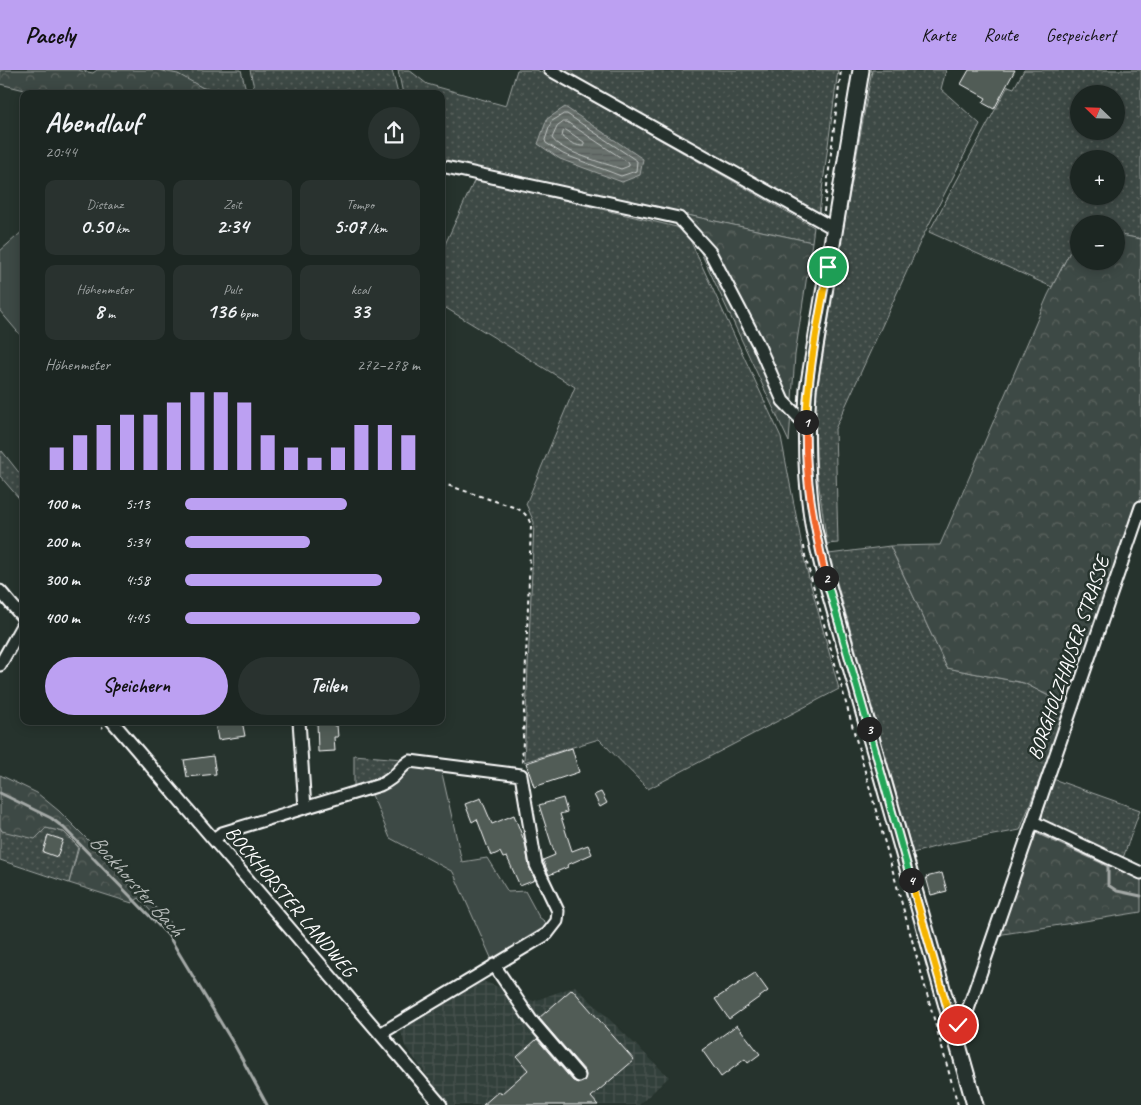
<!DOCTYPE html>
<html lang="de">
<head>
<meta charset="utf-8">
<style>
  :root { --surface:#1c2622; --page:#29322f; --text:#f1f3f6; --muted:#a0a5a5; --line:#3a4340; --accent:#bca0f2 }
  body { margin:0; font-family:Caveat,sans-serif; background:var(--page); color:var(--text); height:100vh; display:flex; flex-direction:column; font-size:19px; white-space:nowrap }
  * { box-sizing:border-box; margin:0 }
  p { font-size:16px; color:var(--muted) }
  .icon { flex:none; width:28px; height:28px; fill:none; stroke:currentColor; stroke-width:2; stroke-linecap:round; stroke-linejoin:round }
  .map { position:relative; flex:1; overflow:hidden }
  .details { position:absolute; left:20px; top:20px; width:425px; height:635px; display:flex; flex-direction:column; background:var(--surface); border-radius:10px; box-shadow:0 2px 12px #0003,0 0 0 1px var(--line) }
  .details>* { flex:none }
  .needle { width:32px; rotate:293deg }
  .fabs { position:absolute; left:1070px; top:15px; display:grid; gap:10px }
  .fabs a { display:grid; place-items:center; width:55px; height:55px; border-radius:50%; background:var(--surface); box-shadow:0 2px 12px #0003,0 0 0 1px var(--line); font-size:25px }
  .pin { position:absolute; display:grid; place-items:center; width:42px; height:42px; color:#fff; margin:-21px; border:2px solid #fff; border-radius:50%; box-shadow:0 1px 5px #0007 }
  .km { position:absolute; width:25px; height:25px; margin:-12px; border-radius:50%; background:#222; color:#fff; font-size:14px; line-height:25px; text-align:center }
  .round { display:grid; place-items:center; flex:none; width:52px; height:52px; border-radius:26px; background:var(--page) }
  .head { display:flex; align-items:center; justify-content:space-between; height:85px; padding:0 25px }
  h1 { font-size:28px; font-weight:800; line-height:38px }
  .stats { display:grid; grid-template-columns:repeat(3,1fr); gap:8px; height:85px; padding:5px 25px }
  .stats div { display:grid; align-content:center; border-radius:10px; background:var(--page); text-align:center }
  .stats b { font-size:21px; font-weight:800 }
  .stats small { font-size:14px; font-weight:400 }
  .stats p { font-size:14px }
  .chart { height:140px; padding:10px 25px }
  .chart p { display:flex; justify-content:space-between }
  .chart svg { width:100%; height:90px; margin-top:5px; stroke:var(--accent); stroke-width:6 }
  .cta { display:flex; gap:10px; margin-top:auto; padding:10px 25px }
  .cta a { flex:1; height:58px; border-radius:30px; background:var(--accent); color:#111; font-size:20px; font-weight:800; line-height:58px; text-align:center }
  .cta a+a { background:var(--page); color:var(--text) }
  ul { padding:0 25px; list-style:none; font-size:16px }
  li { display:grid; grid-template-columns:80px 60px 1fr; align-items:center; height:38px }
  li i { height:12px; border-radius:6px; background:var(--accent) }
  header { display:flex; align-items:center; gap:30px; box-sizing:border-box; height:70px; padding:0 25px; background:var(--accent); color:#111 }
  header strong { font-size:24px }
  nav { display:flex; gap:28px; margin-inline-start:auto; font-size:18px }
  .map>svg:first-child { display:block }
  .industrial { fill:url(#industrial-grid) }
  .grass { fill:url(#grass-dots); stroke:#9ea4a2; fill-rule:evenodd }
  .forest { fill:url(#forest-crowns); stroke:#9ea4a2 }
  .garden { fill:#3e4944; stroke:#9ea4a2 }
  .water { fill:url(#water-rules); stroke:#a4a9a7 }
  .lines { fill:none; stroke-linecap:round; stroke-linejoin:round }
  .shore { stroke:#c2c6c4; stroke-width:1 }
  .stream { stroke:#a4a9a7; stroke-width:3 }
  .building { fill:#515c57; stroke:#fff }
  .minor-casing { stroke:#fff; stroke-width:15 }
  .major-casing { stroke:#fff; stroke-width:19 }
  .path { stroke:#fff; stroke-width:2; stroke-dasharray:4 4; stroke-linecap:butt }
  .minor { stroke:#26332d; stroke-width:11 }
  .major { stroke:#26332d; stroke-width:15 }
  .split-1-casing { stroke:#fff; stroke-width:10 }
  .split-2-casing { stroke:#fff; stroke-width:10 }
  .split-3-casing { stroke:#fff; stroke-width:10 }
  .split-4-casing { stroke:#fff; stroke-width:10 }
  .split-5-casing { stroke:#fff; stroke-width:10 }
  .split-1 { stroke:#f5b400; stroke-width:6 }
  .split-2 { stroke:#f0652b; stroke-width:6 }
  .split-3 { stroke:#22a559; stroke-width:6 }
  .split-4 { stroke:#22a559; stroke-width:6 }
  .split-5 { stroke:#f5b400; stroke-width:6 }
  .labels { text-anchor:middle; stroke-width:5; stroke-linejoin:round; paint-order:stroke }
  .street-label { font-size:20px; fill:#fff; stroke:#26332d }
  .water-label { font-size:21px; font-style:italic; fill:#b3b8b6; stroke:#26332d }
</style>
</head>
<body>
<header>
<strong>Pacely</strong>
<nav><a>Karte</a><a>Route</a><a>Gespeichert</a></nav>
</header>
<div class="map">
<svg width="1141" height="1035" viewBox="0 0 1141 1035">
  <defs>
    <pattern id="industrial-grid" width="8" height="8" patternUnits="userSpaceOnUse" patternTransform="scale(1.25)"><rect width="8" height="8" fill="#333f3a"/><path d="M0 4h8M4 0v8" fill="none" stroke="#47524e"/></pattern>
    <pattern id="grass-dots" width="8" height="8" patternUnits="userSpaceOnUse" patternTransform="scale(1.25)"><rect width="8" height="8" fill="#3e4944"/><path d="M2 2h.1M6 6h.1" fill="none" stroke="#5b6460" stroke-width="1.8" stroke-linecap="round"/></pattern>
    <pattern id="forest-crowns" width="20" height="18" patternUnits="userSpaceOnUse" patternTransform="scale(1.25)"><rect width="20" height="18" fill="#3e4944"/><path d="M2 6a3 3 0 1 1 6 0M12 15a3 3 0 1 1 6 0" fill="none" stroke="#5b6460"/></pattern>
    <pattern id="water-rules" width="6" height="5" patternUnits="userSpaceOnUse" patternTransform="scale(1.25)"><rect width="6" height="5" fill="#67706c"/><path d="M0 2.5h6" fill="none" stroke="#575a59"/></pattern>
  </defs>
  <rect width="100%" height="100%" fill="#26332d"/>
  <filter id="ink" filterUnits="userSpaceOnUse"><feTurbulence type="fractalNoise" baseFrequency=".02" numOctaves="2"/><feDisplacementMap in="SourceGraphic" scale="10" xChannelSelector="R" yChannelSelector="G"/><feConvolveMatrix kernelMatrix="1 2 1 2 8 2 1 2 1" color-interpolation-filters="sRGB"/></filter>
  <g filter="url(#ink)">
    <!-- industrial -->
    <path class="industrial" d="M483,911L534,931L575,916L669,1007L639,1035H449L405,976L401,962L411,951Z"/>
    <!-- grass -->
    <path class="grass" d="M157,0H241L247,24H230L203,18L178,5Z
      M250,0H392L398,24H257L255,22Z
      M398,0H409L427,14L506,36L517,0H537L814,157L812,172L441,92V24H403Z
      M563,0H838L819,143Z
      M872,0H946L941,19L980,54L922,168L835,359L838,473L827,474L816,396L815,334L843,161Z
      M1024,0H1141V169L1116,164V154H1079V164L1052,217L929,162L1008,16L1014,18ZM1079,24H1116V61H1079ZM1079,89H1116V126H1079Z
      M475,109L685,159L781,367L806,497L839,619L648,719L599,669L524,692L534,452L526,434L575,317L441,235V183Z
      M2,381L24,409V434L0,406V383Z
      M890,476L947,598L1024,613L1068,636L1020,760L945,774L913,783L829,484Z
      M354,685L402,689C387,713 380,710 354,717Z
      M1053,709L1140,740L1123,788L1041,751Z
      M0,757L2,761L46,758L64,762L78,777L69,813L0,790Z"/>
    <!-- forest -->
    <path class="forest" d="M0,0H77L93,3L97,0H157L178,4L203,18L230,24H41L0,14Z
      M683,144L812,172L795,285L789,372Z
      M1079,164V191H1116V164L1141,169V426L1068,636L1024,613L947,598L890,476L940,475L1048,225Z
      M0,705L37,723L59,741L169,851L172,862H169L139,828L132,833L69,813L79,777L64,762L46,758L35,769L2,761L0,757Z
      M1039,758L1141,808V842L997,865L1031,764Z"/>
    <!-- garden -->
    <path class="garden" d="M24,160V264L22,267L0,241V181Z
      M414,695L441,699L462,792L487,788L508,822L525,821L539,847L549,855L492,890L453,802L390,768L370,720C377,718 387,716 393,713C403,708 404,699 414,695Z"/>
    <!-- water -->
    <path class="water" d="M565,37L643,89L640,105L622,112L560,89L538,74L547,49Z"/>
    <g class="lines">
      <!-- shore -->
      <path class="shore" d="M564,44H567L637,91L636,101L621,106L563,84L546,73L545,70L551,52Z
        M564,52H567L629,93V96L621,99C605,93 560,82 552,68L557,57Z
        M566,60L584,72V76C577,77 568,71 562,67L563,62Z"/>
      <!-- stream -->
      <path class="stream" d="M0,723L51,748L64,758L168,865L235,976L267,1035
        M1038,763L1101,792L1108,796V815L1117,821L1141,826"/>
    </g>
    <!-- building -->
    <path class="building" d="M969,0H1015L994,39L983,33L986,28L961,14Z
      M225,651H242L245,666L218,670L215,653Z
      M317,651H334V656L337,655L338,667H334L335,681L318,682Z
      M572,678L579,702L534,717L526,693Z
      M213,686L216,704L187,707L184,690Z
      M601,722L607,733L600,737L594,725Z
      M481,728L492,754L514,745L525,773L529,796L535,810L520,816L507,787L503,788L500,782L491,786L477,749L472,752L465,734Z
      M563,728L567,742L560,744L572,781L588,775L592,784L567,795L568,797L549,805L543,790L555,785L539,735Z
      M48,765L63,770L57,787L43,782Z
      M942,803L947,821L931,825L926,807Z
      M755,903L768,921L729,949L715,929Z
      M572,919L634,990L591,1027L598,1035H483L499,1021L501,1024L528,1000L517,987L537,969L573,1011L580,1013L584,1011L586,1005L585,1001L539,948Z
      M737,955L760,984L748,993L745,989L721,1007L702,980Z"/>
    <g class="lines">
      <defs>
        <path id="minor" d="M550,0L835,159
          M441,96L679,148L710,182L758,274L783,331L806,355
          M0,521L24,549
          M0,595L24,552
          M112,651L441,1035
          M299,651L305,738
          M1033,752L1141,803
          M214,769L222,763L380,715C397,708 397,699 410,691L521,705L536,795L558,841L557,851L547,864L380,964
          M494,895L531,950L579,1006
          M953,958L964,951L1141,437"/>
        <path id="major" d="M861,0L808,319C805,366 806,414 814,460C818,476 822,492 826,509L975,1035"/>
      </defs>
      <!-- minor casing -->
      <use href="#minor" class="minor-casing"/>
      <!-- major casing -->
      <use href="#major" class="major-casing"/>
      <!-- path -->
      <path class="path" d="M824,141L841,0
        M441,413L516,438C524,442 528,446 531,455L522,695
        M804,476L805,486L958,1035
        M97,651L103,658"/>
      <!-- minor -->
      <use href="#minor" class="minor"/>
      <!-- major -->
      <use href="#major" class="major"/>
    </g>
  </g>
  <g class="lines" filter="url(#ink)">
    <defs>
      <path id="split-1" d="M806,352C808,300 819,249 828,197"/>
      <path id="split-2" d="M806,352C804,405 814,457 826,508"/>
      <path id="split-3" d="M826,508L869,659"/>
      <path id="split-4" d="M869,659L911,810"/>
      <path id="split-5" d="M911,810L953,958L958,955"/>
    </defs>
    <!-- split-1 casing -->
    <use href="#split-1" class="split-1-casing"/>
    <!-- split-2 casing -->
    <use href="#split-2" class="split-2-casing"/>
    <!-- split-3 casing -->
    <use href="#split-3" class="split-3-casing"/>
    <!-- split-4 casing -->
    <use href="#split-4" class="split-4-casing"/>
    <!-- split-5 casing -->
    <use href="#split-5" class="split-5-casing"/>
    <!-- split-1 -->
    <use href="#split-1" class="split-1"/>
    <!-- split-2 -->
    <use href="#split-2" class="split-2"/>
    <!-- split-3 -->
    <use href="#split-3" class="split-3"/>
    <!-- split-4 -->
    <use href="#split-4" class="split-4"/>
    <!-- split-5 -->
    <use href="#split-5" class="split-5"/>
  </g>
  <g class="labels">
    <!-- street labels -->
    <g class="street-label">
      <text transform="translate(1068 588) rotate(-71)" y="7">BORGHOLZHAUSER STRASSE</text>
      <text transform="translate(291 831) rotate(50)" y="7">BOCKHORSTER LANDWEG</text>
    </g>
    <!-- water labels -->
    <g class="water-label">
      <text transform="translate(137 815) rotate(48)" y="7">Bockhorster Bach</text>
    </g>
  </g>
</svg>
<div class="fabs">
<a><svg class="needle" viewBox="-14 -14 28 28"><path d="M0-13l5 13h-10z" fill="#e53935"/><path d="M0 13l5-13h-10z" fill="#a0a5a5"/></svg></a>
<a>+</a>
<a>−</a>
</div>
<div class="pin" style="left:828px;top:197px;background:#1e9e55"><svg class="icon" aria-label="arrive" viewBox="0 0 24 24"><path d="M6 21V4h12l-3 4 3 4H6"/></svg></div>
<div class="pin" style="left:958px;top:955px;background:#d93025"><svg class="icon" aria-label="check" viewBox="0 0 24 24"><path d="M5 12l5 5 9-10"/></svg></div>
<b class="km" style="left:806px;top:352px">1</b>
<b class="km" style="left:826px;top:508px">2</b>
<b class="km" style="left:869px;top:659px">3</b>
<b class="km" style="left:911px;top:810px">4</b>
<section class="details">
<div class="head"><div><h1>Abendlauf</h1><p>20:44</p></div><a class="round"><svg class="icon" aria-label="share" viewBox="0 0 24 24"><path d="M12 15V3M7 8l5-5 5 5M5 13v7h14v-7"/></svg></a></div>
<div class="stats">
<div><p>Distanz</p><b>0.50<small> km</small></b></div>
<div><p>Zeit</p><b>2:34</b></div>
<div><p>Tempo</p><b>5:07<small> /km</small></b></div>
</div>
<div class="stats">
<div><p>Höhenmeter</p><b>8<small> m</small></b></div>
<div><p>Puls</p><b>136<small> bpm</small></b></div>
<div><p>kcal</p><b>33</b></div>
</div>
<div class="chart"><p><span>Höhenmeter</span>272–278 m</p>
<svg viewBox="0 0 160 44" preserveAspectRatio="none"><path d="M5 44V33M15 44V27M25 44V22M35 44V17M45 44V17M55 44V11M65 44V6M75 44V6M85 44V11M95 44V27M105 44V33M115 44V38M125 44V33M135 44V22M145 44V22M155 44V27"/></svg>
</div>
<ul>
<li><b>100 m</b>5:13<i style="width:69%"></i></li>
<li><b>200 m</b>5:34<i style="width:53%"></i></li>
<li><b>300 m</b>4:58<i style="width:84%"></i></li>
<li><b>400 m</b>4:45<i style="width:100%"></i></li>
</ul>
<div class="cta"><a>Speichern</a><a>Teilen</a></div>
</section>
</div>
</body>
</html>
